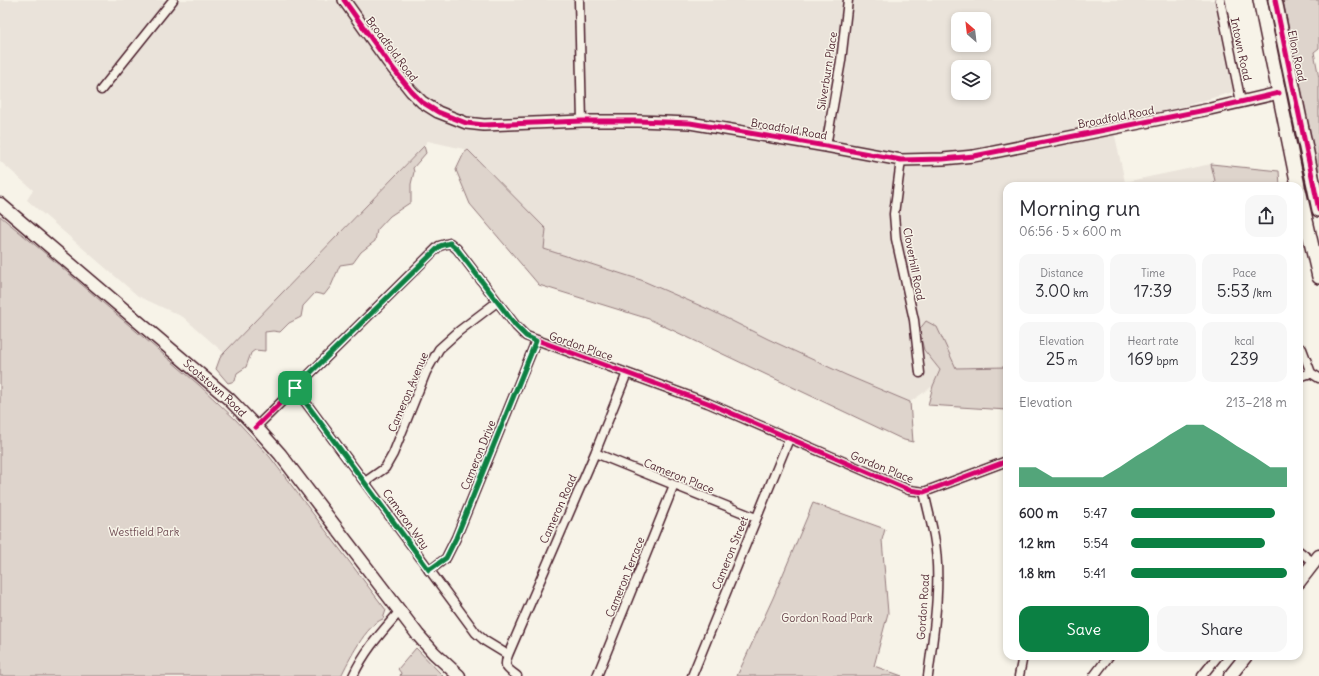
<!DOCTYPE html>
<html lang="en">
<head>
<meta charset="utf-8">
<style>
  :root { --surface:#fff; --page:#f7f7f7; --text:#2b2b33; --muted:#7c7c81; --accent:#0b8043 }
  body { margin:0; font-family:Delius,sans-serif; background:var(--page); color:var(--text); height:100vh; display:flex; flex-direction:column; font-size:15px; white-space:nowrap }
  * { box-sizing:border-box; margin:0 }
  p { font-size:13px; color:var(--muted) }
  .icon { flex:none; width:22px; height:22px; fill:none; stroke:currentColor; stroke-width:2; stroke-linecap:round; stroke-linejoin:round }
  .map { position:relative; flex:1; overflow:hidden }
  .drawer { position:absolute; left:1003px; top:182px; width:300px; height:478px; display:flex; flex-direction:column; background:var(--surface); border-radius:12px; box-shadow:0 2px 6px #0003 }
  .drawer>* { flex:none }
  .needle { width:26px; rotate:332deg }
  .tools { position:absolute; left:951px; top:12px; display:grid; gap:8px }
  .tools a { display:grid; place-items:center; width:40px; height:40px; border-radius:8px; background:var(--surface); box-shadow:0 2px 6px #0003; font-size:20px }
  .pin { position:absolute; display:grid; place-items:center; width:34px; height:34px; color:#fff; margin:-17px; border-radius:8px; box-shadow:0 2px 6px #0006 }
  .round { display:grid; place-items:center; flex:none; width:42px; height:42px; border-radius:12px; background:var(--page) }
  .overview { display:flex; align-items:center; justify-content:space-between; height:68px; padding:0 16px }
  h1 { font-size:22px; font-weight:600; line-height:30px }
  .figures { display:grid; grid-template-columns:repeat(3,1fr); gap:6px; height:68px; padding:4px 16px }
  .figures div { display:grid; align-content:center; border-radius:10px; background:var(--page); text-align:center }
  .figures b { font-size:17px; font-weight:600 }
  .figures small { font-size:11px; font-weight:400 }
  .figures p { font-size:11px }
  .chart { height:112px; padding:8px 16px }
  .chart p { display:flex; justify-content:space-between }
  .chart svg { width:100%; height:72px; margin-top:4px; fill:var(--accent); opacity:.7 }
  .cta { display:flex; gap:8px; margin-top:auto; padding:8px 16px }
  .cta a { flex:1; height:46px; border-radius:12px; background:var(--accent); color:#fff; font-size:16px; font-weight:600; line-height:46px; text-align:center }
  .cta a+a { background:var(--page); color:var(--text) }
  ul { padding:0 16px; list-style:none; font-size:13px }
  li { display:grid; grid-template-columns:64px 48px 1fr; align-items:center; height:30px }
  li i { height:10px; border-radius:5px; background:var(--accent) }
  .map>svg:first-child { display:block }
  .built { fill:#eae3da; fill-rule:evenodd }
  .green { fill:#ded4cc; stroke:#947a7c }
  .lines { fill:none; stroke-linecap:round; stroke-linejoin:round }
  .minor-casing { stroke:#4a1f2b; stroke-width:11 }
  .tertiary-casing { stroke:#4a1f2b; stroke-width:14 }
  .secondary-casing { stroke:#4a1f2b; stroke-width:15 }
  .primary-casing { stroke:#4a1f2b; stroke-width:16 }
  .minor { stroke:#f7f3e8; stroke-width:8 }
  .tertiary { stroke:#f7f3e8; stroke-width:11 }
  .secondary { stroke:#f7f3e8; stroke-width:12 }
  .primary { stroke:#f7f3e8; stroke-width:13 }
  .cycleway-casing { stroke:#f7f3e8; stroke-width:8 }
  .cycleway { stroke:#d6006c; stroke-width:5 }
  .route-casing { stroke:#fff; stroke-width:8 }
  .route { stroke:#0b8043; stroke-width:5 }
  .labels { text-anchor:middle; stroke-width:3; stroke-linejoin:round; paint-order:stroke }
  .street-label { font-size:11px; fill:#4a1f2b; stroke:#f7f3e8 }
  .park-label { font-size:11px; fill:#6f4c53; stroke:#f7f3e8 }
</style>
</head>
<body>
<div class="map">
<svg width="1319" height="676" viewBox="0 0 1319 676">
  <rect width="100%" height="100%" fill="#f7f3e8"/>
  <filter id="ink" filterUnits="userSpaceOnUse"><feTurbulence type="fractalNoise" baseFrequency=".025" numOctaves="2"/><feDisplacementMap in="SourceGraphic" scale="8" xChannelSelector="R" yChannelSelector="G"/><feConvolveMatrix kernelMatrix="1 2 1 2 8 2 1 2 1" color-interpolation-filters="sRGB"/></filter>
  <g filter="url(#ink)">
    <!-- built -->
    <path class="built" d="M0,0H1214L1233,92L1181,107L1112,122L1125,182L1211,164L1215,181L1210,186H1007V367L956,368L924,350L940,370L933,386L910,402L846,375L768,339L710,310L641,280L544,249L546,229L468,150L428,141L224,353L183,317L138,296L27,200L33,190L0,161ZM958,19H984V45H958ZM958,67H984V93H958Z"/>
    <!-- green -->
    <path class="green" d="M1283,0H1319V48L1314,52L1319,78V178Z
      M424,146L426,153L413,168L414,172L411,184V202L390,216L377,230L375,241L361,252L353,263L340,265L331,286L324,295L315,293L303,306L301,317L289,323L280,332L273,331L265,332V351L255,350L251,353L246,367L237,373L235,381L228,383L216,369L220,358L224,353Z
      M468,150L546,229L544,249L641,280L710,310L768,339L846,375L910,402L913,442L904,440L649,319L539,285L470,204L456,170L464,153Z
      M1211,164L1279,171L1280,186H1210L1215,181Z
      M0,216L46,254L199,385L236,420L270,457L386,610L383,619C366,625 349,660 341,676H0Z
      M926,321L937,327L956,368L1007,367V410L928,405L933,386L940,370L924,350L919,330Z
      M813,503L885,529L882,540L888,613L874,666L902,676H737L773,598Z
      M416,648L443,676H400L401,673L398,669Z"/>
    <g class="lines">
      <defs>
        <path id="minor" d="M579,0L582,121
          M1220,0L1241,102
          M101,90L173,0
          M826,146L841,61L848,0
          M901,160L894,214L896,239L914,320L920,373
          M1299,350L1302,349L1311,373L1319,378
          M1299,377L1311,373
          M295,388L476,633L485,641L508,655
          M256,427L439,246L450,243L457,249L516,326L526,336L708,403L909,490L924,492L1007,461
          M595,453L756,518
          M365,482L385,468L393,454L426,372L439,349L459,331L497,302
          M924,492C927,506 931,521 934,536C942,581 934,631 928,676
          M1299,551L1314,563
          M429,571L446,558L456,538L536,341
          M353,676C365,650 381,633 399,612
          M517,676C507,668 503,668 508,655L595,453L627,373
          M597,676L674,485
          M692,676L789,439
          M1019,676L1023,656
          M1094,676L1109,656
          M1202,676L1218,656"/>
        <path id="tertiary" d="M344,0L388,62L411,91L422,102L438,112L466,123L484,125L582,121H638L690,123L826,146L901,160L943,159L974,156L1210,109L1279,93"/>
        <g id="secondary">
          <path id="s1" d="M0,204L229,399L256,427L280,454L418,635L434,653L459,676"/>
          <path d="M1299,582L1319,556"/>
          <path d="M1230,676L1246,656"/>
        </g>
        <path id="primary" d="M1260,0L1298,186
          M1275,0L1319,210
          M1299,190L1319,277"/>
      </defs>
      <!-- minor casing -->
      <use href="#minor" class="minor-casing"/>
      <!-- tertiary casing -->
      <use href="#tertiary" class="tertiary-casing"/>
      <!-- secondary casing -->
      <use href="#secondary" class="secondary-casing"/>
      <!-- primary casing -->
      <use href="#primary" class="primary-casing"/>
      <!-- minor -->
      <use href="#minor" class="minor"/>
      <!-- tertiary -->
      <use href="#tertiary" class="tertiary"/>
      <!-- secondary -->
      <use href="#secondary" class="secondary"/>
      <!-- primary -->
      <use href="#primary" class="primary"/>
      <defs>
        <path id="cycleway" d="M344,0L388,62L411,91L422,102L438,112L466,123L484,125L582,121H638L690,123L826,146L901,160L943,159L974,156L1210,109L1279,93
          M1275,0L1319,210
          M256,427L439,246L450,243L457,249L516,326L526,336L708,403L909,490L924,492L1007,461"/>
      </defs>
      <!-- cycleway casing -->
      <use href="#cycleway" class="cycleway-casing"/>
      <!-- cycleway -->
      <use href="#cycleway" class="cycleway"/>
    </g>
  </g>
  <g class="lines" filter="url(#ink)">
    <defs>
      <path id="route" d="M450,243L457,249L516,326L526,336L536,341L456,538L446,558L429,570L295,388L440,246Z"/>
    </defs>
    <!-- route casing -->
    <use href="#route" class="route-casing"/>
    <!-- route -->
    <use href="#route" class="route"/>
  </g>
  <g class="labels">
    <!-- street labels -->
    <g class="street-label">
      <text transform="translate(392 49) rotate(53)" y="4">Broadfold Road</text>
      <text transform="translate(1241 49) rotate(78)" y="4">Intown Road</text>
      <text transform="translate(1297 56) rotate(78)" y="4">Ellon Road</text>
      <text transform="translate(827 71) rotate(-81)" y="4">Silverburn Place</text>
      <text transform="translate(1116 117) rotate(-11)" y="4">Broadfold Road</text>
      <text transform="translate(789 129) rotate(10)" y="4">Broadfold Road</text>
      <text transform="translate(914 264) rotate(79)" y="4">Cloverhill Road</text>
      <text transform="translate(581 346) rotate(19)" y="4">Gordon Place</text>
      <text dy="4" stroke="none"><textPath href="#s1" startOffset="283">Scotstown Road</textPath></text>
      <text transform="translate(408 392) rotate(-67)" y="4">Cameron Avenue</text>
      <text transform="translate(478 455) rotate(-68)" y="4">Cameron Drive</text>
      <text transform="translate(882 467) rotate(22)" y="4">Gordon Place</text>
      <text transform="translate(679 476) rotate(22)" y="4">Cameron Place</text>
      <text transform="translate(558 509) rotate(-66)" y="4">Cameron Road</text>
      <text transform="translate(406 519) rotate(54)" y="4">Cameron Way</text>
      <text transform="translate(730 553) rotate(-68)" y="4">Cameron Street</text>
      <text transform="translate(625 577) rotate(-68)" y="4">Cameron Terrace</text>
      <text transform="translate(923 607) rotate(-86)" y="4">Gordon Road</text>
    </g>
    <!-- park labels -->
    <g class="park-label">
      <text x="144" y="536">Westfield Park</text>
      <text x="827" y="622">Gordon Road Park</text>
    </g>
  </g>
</svg>
<div class="tools">
<a><svg class="needle" viewBox="-14 -14 28 28"><path d="M0-13l5 13h-10z" fill="#e53935"/><path d="M0 13l5-13h-10z" fill="#7c7c81"/></svg></a>
<a><svg class="icon" aria-label="layers" viewBox="0 0 24 24"><path d="M12 4l9 5-9 5-9-5zM3 14l9 5 9-5"/></svg></a>
</div>
<div class="pin" style="left:295px;top:388px;background:#1e9e55"><svg class="icon" aria-label="arrive" viewBox="0 0 24 24"><path d="M6 21V4h12l-3 4 3 4H6"/></svg></div>
<section class="drawer">
<div class="overview"><div><h1>Morning run</h1><p>06:56 · 5 × 600 m</p></div><a class="round"><svg class="icon" aria-label="share" viewBox="0 0 24 24"><path d="M12 15V3M7 8l5-5 5 5M5 13v7h14v-7"/></svg></a></div>
<div class="figures">
<div><p>Distance</p><b>3.00<small> km</small></b></div>
<div><p>Time</p><b>17:39</b></div>
<div><p>Pace</p><b>5:53<small> /km</small></b></div>
</div>
<div class="figures">
<div><p>Elevation</p><b>25<small> m</small></b></div>
<div><p>Heart rate</p><b>169<small> bpm</small></b></div>
<div><p>kcal</p><b>239</b></div>
</div>
<div class="chart"><p><span>Elevation</span>213–218 m</p>
<svg viewBox="0 0 160 44" preserveAspectRatio="none"><path d="M0 44V32L10 32L20 38L30 38L40 38L50 38L60 32L70 25L80 19L90 12L100 6L110 6L120 12L130 19L140 25L150 32L160 32V44z"/></svg>
</div>
<ul>
<li><b>600 m</b>5:47<i style="width:92%"></i></li>
<li><b>1.2 km</b>5:54<i style="width:86%"></i></li>
<li><b>1.8 km</b>5:41<i style="width:100%"></i></li>
</ul>
<div class="cta"><a>Save</a><a>Share</a></div>
</section>
</div>
</body>
</html>
